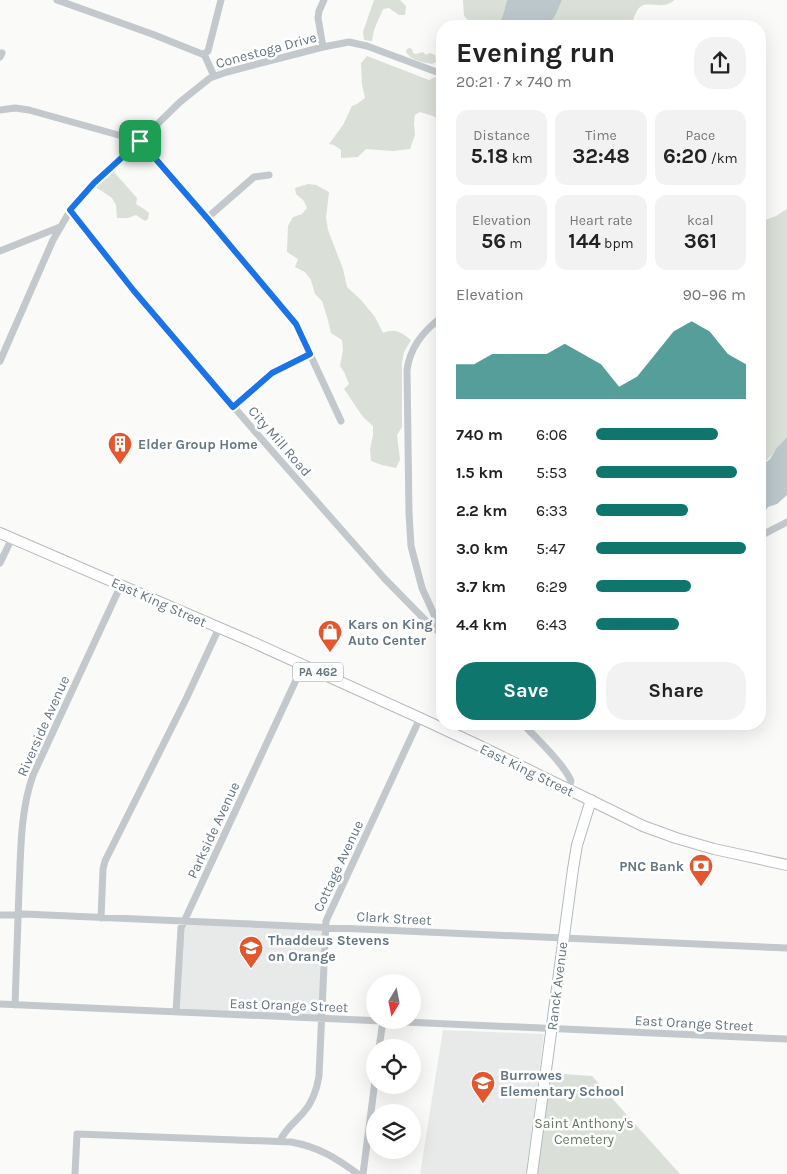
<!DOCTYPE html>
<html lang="en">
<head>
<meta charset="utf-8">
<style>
  :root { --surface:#fff; --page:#f2f2f2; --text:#222; --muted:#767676; --accent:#0f766e }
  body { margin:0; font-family:Karla,sans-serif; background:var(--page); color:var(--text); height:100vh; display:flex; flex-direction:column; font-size:19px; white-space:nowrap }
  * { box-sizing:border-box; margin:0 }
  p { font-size:16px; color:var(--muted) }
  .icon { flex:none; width:28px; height:28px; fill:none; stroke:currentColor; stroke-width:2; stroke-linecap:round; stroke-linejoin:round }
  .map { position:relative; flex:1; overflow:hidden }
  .drawer { position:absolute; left:436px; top:20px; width:330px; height:710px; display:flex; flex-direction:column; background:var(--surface); border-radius:20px; box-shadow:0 5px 20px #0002 }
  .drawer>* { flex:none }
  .needle { width:32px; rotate:190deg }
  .tools { position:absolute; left:366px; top:974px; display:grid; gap:10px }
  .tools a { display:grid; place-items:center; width:55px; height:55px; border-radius:50%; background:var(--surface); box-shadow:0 5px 20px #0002; font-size:25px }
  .pin { position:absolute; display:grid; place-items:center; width:42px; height:42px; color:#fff; margin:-21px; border-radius:10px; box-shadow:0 2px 8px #0006 }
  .round { display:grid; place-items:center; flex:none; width:52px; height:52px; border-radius:20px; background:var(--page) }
  .overview { display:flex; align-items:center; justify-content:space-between; height:85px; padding:0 20px }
  h1 { font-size:28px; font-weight:700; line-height:38px }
  .metrics { display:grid; grid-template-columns:repeat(3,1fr); gap:8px; height:85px; padding:5px 20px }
  .metrics div { display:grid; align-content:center; border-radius:12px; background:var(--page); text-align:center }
  .metrics b { font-size:21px; font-weight:700 }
  .metrics small { font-size:14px; font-weight:400 }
  .metrics p { font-size:14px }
  .chart { height:140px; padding:10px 20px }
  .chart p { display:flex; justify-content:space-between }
  .chart svg { width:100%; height:90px; margin-top:5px; fill:var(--accent); opacity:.7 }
  .cta { display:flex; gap:10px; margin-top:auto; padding:10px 20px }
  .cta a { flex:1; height:58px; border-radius:20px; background:var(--accent); color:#fff; font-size:20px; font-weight:700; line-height:58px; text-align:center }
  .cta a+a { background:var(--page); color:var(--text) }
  ul { padding:0 20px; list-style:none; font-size:16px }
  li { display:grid; grid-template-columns:80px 60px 1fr; align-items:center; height:38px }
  li i { height:12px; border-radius:6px; background:var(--accent) }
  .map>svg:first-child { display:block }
  .built { fill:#e8e9e9 }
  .green { fill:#dadfd7 }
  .water { fill:#bbc7cb }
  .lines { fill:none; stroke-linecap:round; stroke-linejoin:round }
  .secondary-casing { stroke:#b3babf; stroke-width:12 }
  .primary-casing { stroke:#b5babe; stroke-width:12 }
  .street { stroke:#c3c8cc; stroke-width:7 }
  .secondary { stroke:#fff; stroke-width:10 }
  .primary { stroke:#fff; stroke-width:10 }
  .route-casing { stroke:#fff; stroke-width:10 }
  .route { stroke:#1a73e8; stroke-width:6 }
  .labels { text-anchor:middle; stroke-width:5; stroke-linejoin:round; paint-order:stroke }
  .shield { fill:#fff; stroke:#939fa8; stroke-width:1 }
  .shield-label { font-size:12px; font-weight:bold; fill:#657683 }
  .street-label { font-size:14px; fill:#657683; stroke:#fff }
  .poi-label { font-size:14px; font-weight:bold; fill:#657683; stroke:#fff; text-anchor:start }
  .park-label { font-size:14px; fill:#687a64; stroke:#fff }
</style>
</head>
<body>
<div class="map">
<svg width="787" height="1174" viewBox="0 0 787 1174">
  <rect width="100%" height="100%" fill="#fafaf8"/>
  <!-- built -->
  <path class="built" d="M184,921L325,927L322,1019L176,1012Z
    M443,1030L544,1034L526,1174H420Z"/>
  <!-- green -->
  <path class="green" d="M374,0H400L406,6L405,15H399L389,8L383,9L374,30L372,41L364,40L363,32Z
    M463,0H507L503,15L498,26H471V23L464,16Z
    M562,0H674C663,11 648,0 640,7C635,12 633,20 631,26H549L556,14Z
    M409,48L412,49L413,53L416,54L423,52L426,55L430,53L435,55L436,62L432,64C422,62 412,61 406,52L407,49Z
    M367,56L429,80L435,77L442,81V121L433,116L420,112L415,115L414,123L415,135L410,149L393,151L366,149L358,157L341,158V150L334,145L329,144L343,125L352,106L357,104L365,98L362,84L361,63Z
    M113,171L137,198L136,204L144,209L149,213L148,219L145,221L136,215L128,218H117L116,205L112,198L97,188V184Z
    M308,184L316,185L329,192L326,218L328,230L343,269L347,287L361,300L375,317L383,333C395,328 401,332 411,340L404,352L402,363V427L397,435L400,460L396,468L382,465L371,461L370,449L373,435V426L363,417L344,389L349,384L344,372L340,366L343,350L342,340L331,333L328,320L322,301L315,294L311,280L305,272L295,267L298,259L287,252L288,226L293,217L302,214L307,208L304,201L296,194L295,188Z
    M787,209V437C778,447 770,458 760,467V222L776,216Z
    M549,1073L592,1076L680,1174H536Z"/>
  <!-- water -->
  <path class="water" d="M507,0H562L556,14L549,26H498L503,15Z
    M787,437V495L777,504L768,507L766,510V514L760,519V467L770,459L776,449Z"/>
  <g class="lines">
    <defs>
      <path id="secondary" d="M532,1174L573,869L577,845L591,800"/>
      <path id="primary" d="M0,533L250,641L420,718L480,746L643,826L676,838L714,849L787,865"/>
    </defs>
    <!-- secondary casing -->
    <use href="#secondary" class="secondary-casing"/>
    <!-- primary casing -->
    <use href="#primary" class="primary-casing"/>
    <!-- street -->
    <path class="street" d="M57,0L152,34L202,54H204
      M323,47L318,18L319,11L324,0
      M204,54L208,51L221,0
      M204,54L214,76
      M0,57L2,53
      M0,110L15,108L29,110L122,136L129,139L135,145
      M140,141L207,218L296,324L341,421
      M70,211L134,291L265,443L384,578L428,623L442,634
      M207,218L254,177L269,175
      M0,251L60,227
      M442,317C424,330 410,347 407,370L409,513L411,546L422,588L436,619L442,630
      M0,361L53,240L70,211L84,193L110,167L140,141L180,102L210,78L227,72L323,47L349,42L367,46L442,74
      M233,407L272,373L310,354
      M760,536L787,522
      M0,563L12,538
      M523,724C536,738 564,764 571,781L568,789
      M0,915H11L24,914L787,948
      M101,918L103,869L105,861L187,697L219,628
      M0,1004L787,1039
      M15,1005C16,967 18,928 19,889C21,851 20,812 33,775L121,585
      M176,1012L181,928L303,665
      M379,1048L383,1021
      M280,1141C285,1129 295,1122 303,1113C313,1102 317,1089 319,1076L326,921L420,718
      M75,1174L77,1134L291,1142C319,1147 336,1158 358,1174
      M363,1174L375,1081"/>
    <!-- secondary -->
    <use href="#secondary" class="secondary"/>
    <!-- primary -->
    <use href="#primary" class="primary"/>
  </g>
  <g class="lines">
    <defs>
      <path id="route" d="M140,141L207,218L296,324L310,354L272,373L233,407L134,291L70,210L94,183Z"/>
    </defs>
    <!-- route casing -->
    <use href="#route" class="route-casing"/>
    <!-- route -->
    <use href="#route" class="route"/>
  </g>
  <!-- icons -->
  <defs>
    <symbol id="building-pin" viewBox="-11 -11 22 30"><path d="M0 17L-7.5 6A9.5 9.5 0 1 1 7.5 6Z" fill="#e4572e" stroke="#fff"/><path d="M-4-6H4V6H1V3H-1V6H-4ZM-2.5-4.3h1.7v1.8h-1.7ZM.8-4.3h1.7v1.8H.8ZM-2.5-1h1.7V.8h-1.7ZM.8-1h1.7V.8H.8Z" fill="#fff"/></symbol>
    <symbol id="shop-pin" viewBox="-11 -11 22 30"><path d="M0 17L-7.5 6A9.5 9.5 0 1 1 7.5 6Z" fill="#e4572e" stroke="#fff"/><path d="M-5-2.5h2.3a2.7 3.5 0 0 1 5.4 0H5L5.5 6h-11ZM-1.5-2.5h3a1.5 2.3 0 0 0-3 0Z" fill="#fff"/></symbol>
    <symbol id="bank-pin" viewBox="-11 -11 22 30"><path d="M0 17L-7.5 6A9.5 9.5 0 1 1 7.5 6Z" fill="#e4572e" stroke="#fff"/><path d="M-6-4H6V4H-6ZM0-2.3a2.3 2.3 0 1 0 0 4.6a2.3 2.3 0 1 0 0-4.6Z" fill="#fff"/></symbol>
    <symbol id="university-pin" viewBox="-11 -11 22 30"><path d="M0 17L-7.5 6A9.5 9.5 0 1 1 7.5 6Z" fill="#e4572e" stroke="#fff"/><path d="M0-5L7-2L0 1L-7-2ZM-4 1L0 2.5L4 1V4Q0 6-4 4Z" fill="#fff"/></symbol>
    <symbol id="school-pin" viewBox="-11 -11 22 30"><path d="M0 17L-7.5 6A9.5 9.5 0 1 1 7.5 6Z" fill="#e4572e" stroke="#fff"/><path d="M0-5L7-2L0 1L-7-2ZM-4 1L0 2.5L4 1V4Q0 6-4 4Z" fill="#fff"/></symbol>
  </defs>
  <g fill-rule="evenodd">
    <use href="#building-pin" x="106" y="430" width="28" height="38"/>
    <use href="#shop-pin" x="316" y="618" width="28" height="38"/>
    <use href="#bank-pin" x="687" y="852" width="28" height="38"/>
    <use href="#university-pin" x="237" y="934" width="28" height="38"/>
    <use href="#school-pin" x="469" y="1069" width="28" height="38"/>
  </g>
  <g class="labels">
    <!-- shield labels -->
    <rect class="shield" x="293" y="662.5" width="50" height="19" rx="4"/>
    <g class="shield-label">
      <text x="318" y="676">PA 462</text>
    </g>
    <!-- street labels -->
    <g class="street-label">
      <text transform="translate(266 50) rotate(-15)" y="5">Conestoga Drive</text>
      <text transform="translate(280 441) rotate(49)" y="5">City Mill Road</text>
      <text transform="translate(159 602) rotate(24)" y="5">East King Street</text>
      <text transform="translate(43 726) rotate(-66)" y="5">Riverside Avenue</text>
      <text transform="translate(527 770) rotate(26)" y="5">East King Street</text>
      <text transform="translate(213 830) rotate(-65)" y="5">Parkside Avenue</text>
      <text transform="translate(338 866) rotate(-65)" y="5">Cottage Avenue</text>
      <text transform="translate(394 918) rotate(3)" y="5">Clark Street</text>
      <text transform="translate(557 986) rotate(-83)" y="5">Ranck Avenue</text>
      <text transform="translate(289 1005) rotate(2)" y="5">East Orange Street</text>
      <text transform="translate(694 1023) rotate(3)" y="5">East Orange Street</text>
    </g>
    <!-- poi labels -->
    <g class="poi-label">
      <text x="138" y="449">Elder Group Home</text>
      <text x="348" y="629">Kars on King<tspan x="348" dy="16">Auto Center</tspan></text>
      <text x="684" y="871" text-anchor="end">PNC Bank</text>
      <text x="268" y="945">Thaddeus Stevens<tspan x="268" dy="16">on Orange</tspan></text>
      <text x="500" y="1080">Burrowes<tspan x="500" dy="16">Elementary School</tspan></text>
    </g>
    <!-- park labels -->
    <g class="park-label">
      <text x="584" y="1128">Saint Anthony's<tspan x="584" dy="16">Cemetery</tspan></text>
    </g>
  </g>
</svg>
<div class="tools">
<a><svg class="needle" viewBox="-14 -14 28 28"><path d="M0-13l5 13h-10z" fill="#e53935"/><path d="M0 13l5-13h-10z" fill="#767676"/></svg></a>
<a><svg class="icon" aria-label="locate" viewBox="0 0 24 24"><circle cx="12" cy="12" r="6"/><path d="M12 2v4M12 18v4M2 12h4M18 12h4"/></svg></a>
<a><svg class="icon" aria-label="layers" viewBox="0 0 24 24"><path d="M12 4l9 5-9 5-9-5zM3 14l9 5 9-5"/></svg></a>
</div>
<div class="pin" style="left:140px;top:141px;background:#1e9e55"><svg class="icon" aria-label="arrive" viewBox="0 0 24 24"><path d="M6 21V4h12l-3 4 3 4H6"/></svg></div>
<section class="drawer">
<div class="overview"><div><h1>Evening run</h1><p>20:21 · 7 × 740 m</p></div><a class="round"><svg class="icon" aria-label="share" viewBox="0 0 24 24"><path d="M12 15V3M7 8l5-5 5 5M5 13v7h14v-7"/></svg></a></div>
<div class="metrics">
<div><p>Distance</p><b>5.18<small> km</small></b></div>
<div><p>Time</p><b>32:48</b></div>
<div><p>Pace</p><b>6:20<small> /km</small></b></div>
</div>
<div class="metrics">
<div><p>Elevation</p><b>56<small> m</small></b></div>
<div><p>Heart rate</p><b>144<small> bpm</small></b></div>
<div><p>kcal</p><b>361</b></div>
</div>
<div class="chart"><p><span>Elevation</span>90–96 m</p>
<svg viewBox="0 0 160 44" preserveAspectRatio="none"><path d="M0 44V27L10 27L20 22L30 22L40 22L50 22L60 17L70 22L80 27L90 38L100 33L110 22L120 11L130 6L140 11L150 22L160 27V44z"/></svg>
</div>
<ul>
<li><b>740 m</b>6:06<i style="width:81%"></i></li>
<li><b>1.5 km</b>5:53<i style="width:94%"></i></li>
<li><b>2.2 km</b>6:33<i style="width:61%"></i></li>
<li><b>3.0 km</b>5:47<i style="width:100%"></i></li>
<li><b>3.7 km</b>6:29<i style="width:63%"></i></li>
<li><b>4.4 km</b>6:43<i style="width:55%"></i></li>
</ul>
<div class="cta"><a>Save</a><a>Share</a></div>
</section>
</div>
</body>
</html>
